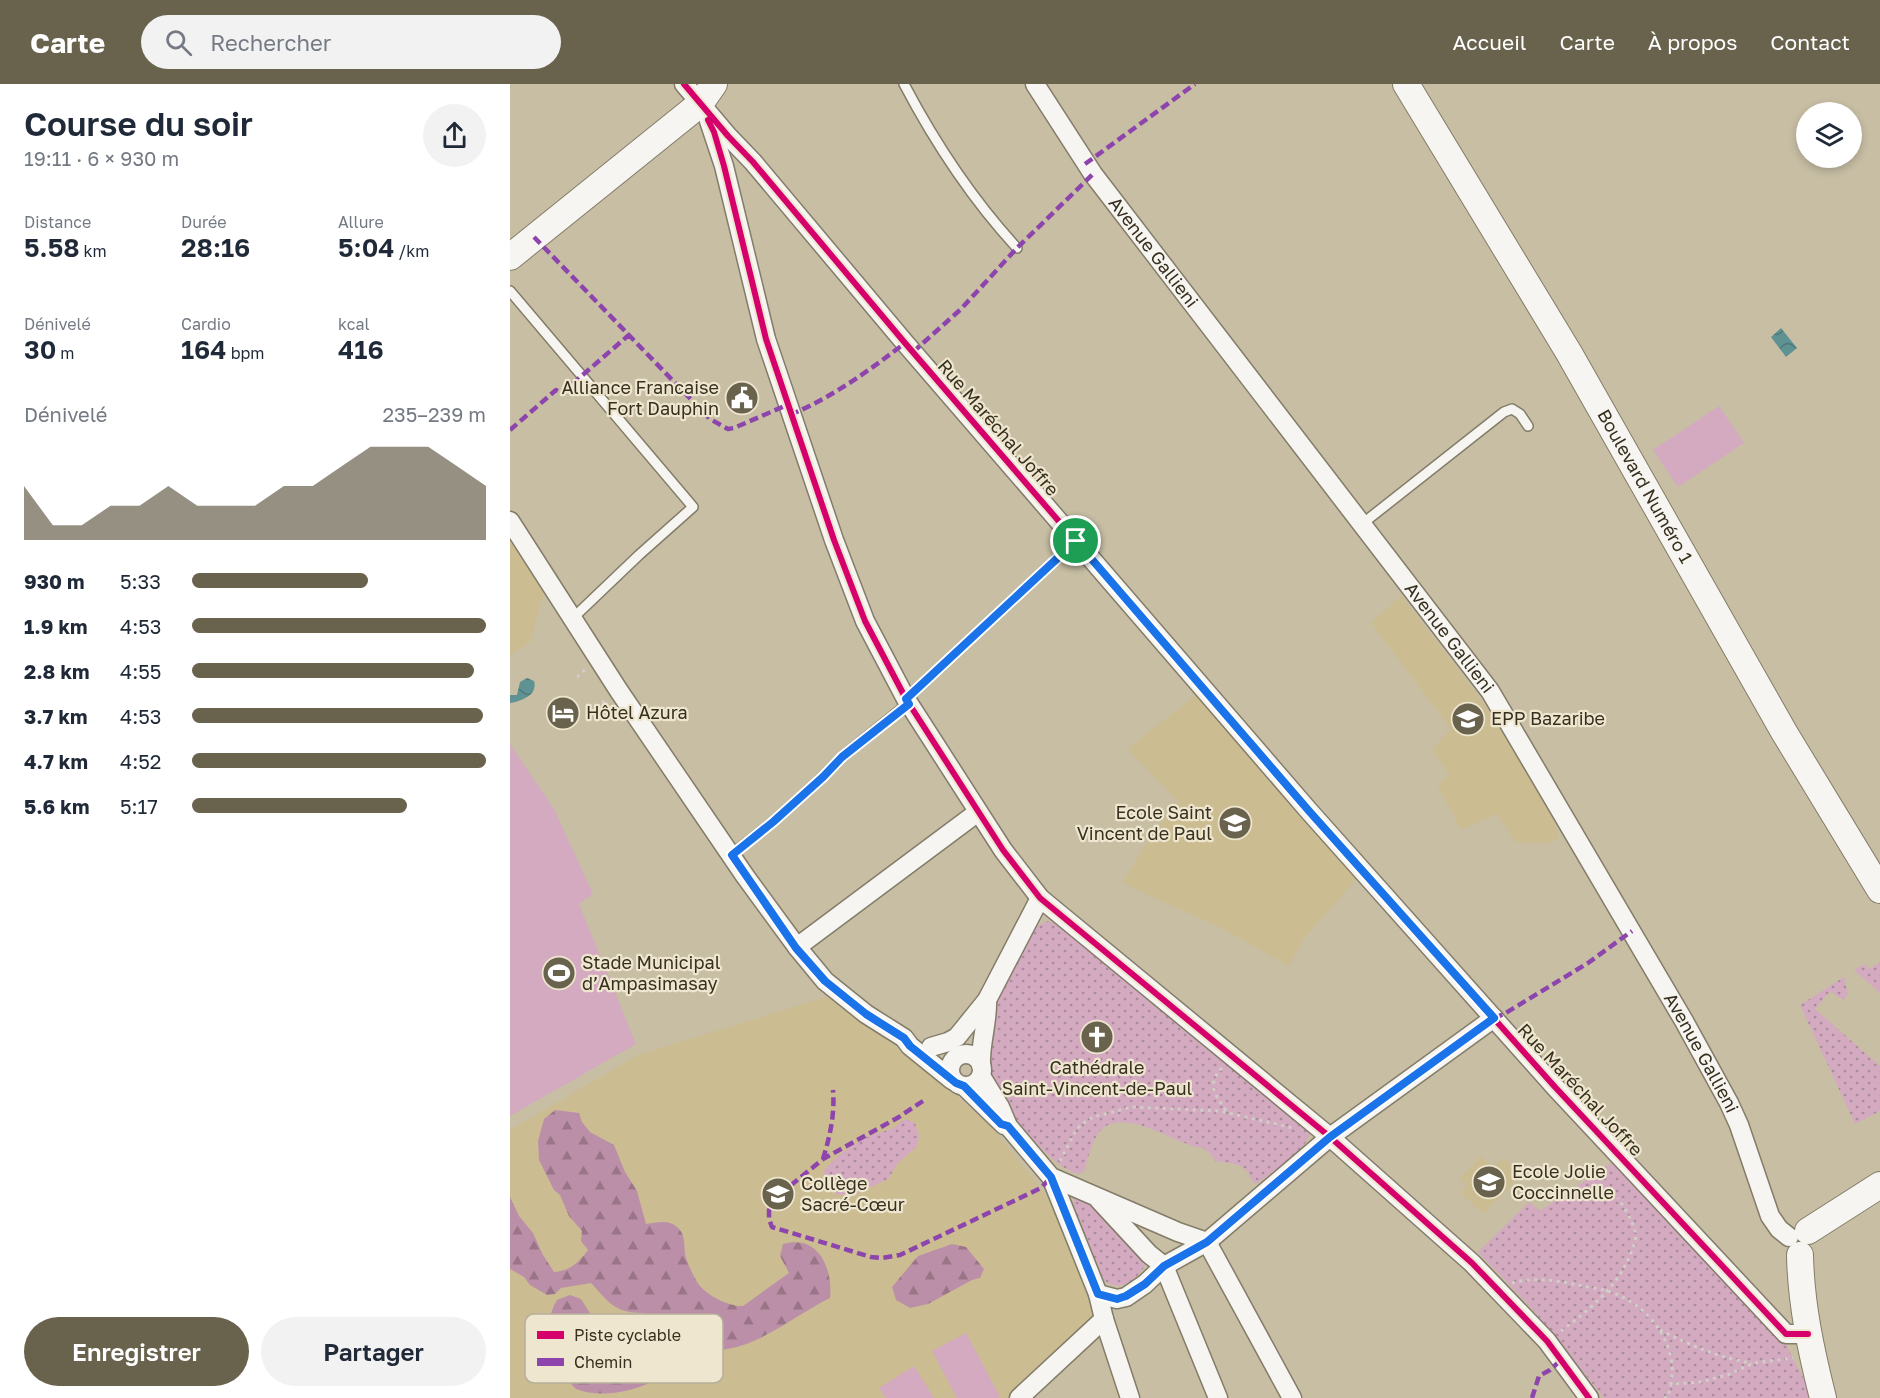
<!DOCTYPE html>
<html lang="fr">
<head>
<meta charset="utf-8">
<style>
  :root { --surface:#fff; --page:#f2f2f3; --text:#1f2937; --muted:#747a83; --accent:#69624d }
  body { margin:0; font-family:"Golos Text",sans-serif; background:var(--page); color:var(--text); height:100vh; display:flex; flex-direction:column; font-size:22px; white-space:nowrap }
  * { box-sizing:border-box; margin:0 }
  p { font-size:20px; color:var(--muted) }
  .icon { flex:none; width:33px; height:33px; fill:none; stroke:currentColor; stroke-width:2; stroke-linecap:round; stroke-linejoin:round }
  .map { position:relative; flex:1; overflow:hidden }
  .side { display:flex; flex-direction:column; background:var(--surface); width:510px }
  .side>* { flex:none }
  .fabs { position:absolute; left:1286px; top:18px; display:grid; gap:12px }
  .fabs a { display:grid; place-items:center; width:66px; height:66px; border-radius:50%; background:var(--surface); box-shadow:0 3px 9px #0003; font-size:30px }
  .pin { position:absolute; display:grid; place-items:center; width:51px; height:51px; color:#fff; margin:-26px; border:3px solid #fff; border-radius:50%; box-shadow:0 2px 6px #0007 }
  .round { display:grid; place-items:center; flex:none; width:63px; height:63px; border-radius:32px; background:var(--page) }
  .headline { display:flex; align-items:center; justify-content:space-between; height:102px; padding:0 24px }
  h1 { font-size:33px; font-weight:600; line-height:45px }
  .figures { display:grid; grid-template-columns:repeat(3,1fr); gap:9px; height:102px; padding:6px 24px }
  .figures div { display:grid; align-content:center }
  .figures b { font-size:26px; font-weight:600 }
  .figures small { font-size:16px; font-weight:400 }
  .figures p { font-size:16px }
  .chart { height:168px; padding:12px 24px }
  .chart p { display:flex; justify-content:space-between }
  .chart svg { width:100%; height:108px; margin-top:6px; fill:var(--accent); opacity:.7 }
  .action { display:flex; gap:12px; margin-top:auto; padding:12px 24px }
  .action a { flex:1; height:69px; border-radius:36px; background:var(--accent); color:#fff; font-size:24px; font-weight:600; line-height:69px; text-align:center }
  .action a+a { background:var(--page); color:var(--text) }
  ul { padding:0 24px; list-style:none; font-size:20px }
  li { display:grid; grid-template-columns:96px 72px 1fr; align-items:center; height:45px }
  li i { height:15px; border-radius:8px; background:var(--accent) }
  header { display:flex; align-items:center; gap:36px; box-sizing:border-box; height:84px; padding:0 30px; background:var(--accent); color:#fff }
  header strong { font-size:28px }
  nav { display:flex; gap:33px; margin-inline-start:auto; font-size:21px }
  .search { width:420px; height:54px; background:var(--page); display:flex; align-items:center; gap:15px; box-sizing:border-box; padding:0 21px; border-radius:33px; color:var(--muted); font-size:22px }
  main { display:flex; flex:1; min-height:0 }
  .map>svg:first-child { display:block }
  .built { fill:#cbbc92 }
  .grass { fill:url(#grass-dots) }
  .forest { fill:url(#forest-firs) }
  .park { fill:#d3aac0 }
  .water { fill:url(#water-waves) }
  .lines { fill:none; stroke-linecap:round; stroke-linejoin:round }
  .lane-casing { stroke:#837c68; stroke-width:12 }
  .street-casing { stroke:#837c68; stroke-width:21 }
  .secondary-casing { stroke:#837c68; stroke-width:28 }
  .path { stroke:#d0cec6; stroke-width:3; stroke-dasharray:3 4.5; stroke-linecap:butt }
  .lane { stroke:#f7f5f1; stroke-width:9 }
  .street { stroke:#f7f5f1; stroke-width:18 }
  .secondary { stroke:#f7f5f1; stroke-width:26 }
  .quiet { stroke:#8e44ad; stroke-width:4.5; stroke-dasharray:9 4.5; stroke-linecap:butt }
  .cycleway-casing { stroke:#eee6cf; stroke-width:10 }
  .cycleway { stroke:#d6006c; stroke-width:6 }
  .route-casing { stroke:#fff; stroke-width:12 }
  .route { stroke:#1a73e8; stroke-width:8 }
  .labels { text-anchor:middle; stroke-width:4.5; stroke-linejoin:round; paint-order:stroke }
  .street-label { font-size:18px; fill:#37301e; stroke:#eee6cf }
  .poi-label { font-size:18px; fill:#37301e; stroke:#eee6cf; text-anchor:start }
  .key { fill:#eee6cf; stroke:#b7af9a; stroke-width:1.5 }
  .key-label { font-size:16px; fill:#37301e }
</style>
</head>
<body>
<header>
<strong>Carte</strong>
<div class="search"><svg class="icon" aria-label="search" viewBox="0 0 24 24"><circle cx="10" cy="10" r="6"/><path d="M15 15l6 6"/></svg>Rechercher</div>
<nav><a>Accueil</a><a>Carte</a><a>À propos</a><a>Contact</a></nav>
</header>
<main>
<section class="side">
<div class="headline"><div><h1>Course du soir</h1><p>19:11 · 6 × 930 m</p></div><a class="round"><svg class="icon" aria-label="share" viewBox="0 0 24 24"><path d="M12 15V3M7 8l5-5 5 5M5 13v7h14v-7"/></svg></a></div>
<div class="figures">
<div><p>Distance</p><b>5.58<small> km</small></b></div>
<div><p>Durée</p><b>28:16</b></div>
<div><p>Allure</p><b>5:04<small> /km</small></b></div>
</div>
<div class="figures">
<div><p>Dénivelé</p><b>30<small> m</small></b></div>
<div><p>Cardio</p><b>164<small> bpm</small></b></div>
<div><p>kcal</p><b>416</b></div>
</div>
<div class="chart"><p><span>Dénivelé</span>235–239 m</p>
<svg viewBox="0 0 160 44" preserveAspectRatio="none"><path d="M0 44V22L10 38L20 38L30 30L40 30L50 22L60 30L70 30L80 30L90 22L100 22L110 14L120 6L130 6L140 6L150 14L160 22V44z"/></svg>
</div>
<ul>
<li><b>930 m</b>5:33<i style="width:60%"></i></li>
<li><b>1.9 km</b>4:53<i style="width:100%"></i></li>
<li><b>2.8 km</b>4:55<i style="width:96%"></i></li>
<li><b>3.7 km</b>4:53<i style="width:99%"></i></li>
<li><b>4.7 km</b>4:52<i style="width:100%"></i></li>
<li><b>5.6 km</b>5:17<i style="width:73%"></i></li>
</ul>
<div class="action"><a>Enregistrer</a><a>Partager</a></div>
</section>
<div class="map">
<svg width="1370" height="1314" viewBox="0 0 1370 1314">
  <defs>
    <pattern id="grass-dots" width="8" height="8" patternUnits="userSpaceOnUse" patternTransform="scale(1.5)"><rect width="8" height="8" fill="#d3aac0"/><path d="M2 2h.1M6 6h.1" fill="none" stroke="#ac8b9b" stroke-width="1.8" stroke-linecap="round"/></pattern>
    <pattern id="forest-firs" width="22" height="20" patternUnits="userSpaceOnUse" patternTransform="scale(1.5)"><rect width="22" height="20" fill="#bc8fa8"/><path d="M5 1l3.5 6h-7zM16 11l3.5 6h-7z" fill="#9a7588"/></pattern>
    <pattern id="water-waves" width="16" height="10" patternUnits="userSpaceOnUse" patternTransform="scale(1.5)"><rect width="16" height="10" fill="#5f9293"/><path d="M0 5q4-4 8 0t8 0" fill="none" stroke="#4f7877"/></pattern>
  </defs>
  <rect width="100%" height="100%" fill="#c7bea4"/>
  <!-- built -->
  <path class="built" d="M0,453L35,505L20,558L0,572Z
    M891,512L978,625L1042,731L1049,753L1041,759H1006L987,730L951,746L927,700L939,691L922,665L941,645L861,539Z
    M687,610L846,795L793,856L779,882L715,846L612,799L635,761L668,717L617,665Z
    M319,912L420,989L480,1041L539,1115L556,1152L584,1234L501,1314H0V1046L128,971Z
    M971,1072L983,1083L993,1073L1011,1091L973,1130L951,1109L957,1102L950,1094Z"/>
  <!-- grass -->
  <path class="grass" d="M539,837L548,841L793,1039L800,1048C797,1067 762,1089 746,1100C740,1096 740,1090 735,1085C729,1079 714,1079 706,1077C702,1072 699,1067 693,1064C689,1063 684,1063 680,1061C658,1054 619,1029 596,1042C582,1051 579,1073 574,1087L569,1090C550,1085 536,1069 522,1055C508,1040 487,1015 481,995C469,958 487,910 505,877C513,861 520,842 539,837Z
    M1370,878V909L1344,886L1355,880L1360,885Z
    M1334,893L1338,910L1333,916L1320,907L1305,925L1370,982V1027L1345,1040L1290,921Z
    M392,1036H399L405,1039L409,1052L407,1062L388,1079L378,1095L346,1110L327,1111L316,1098L313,1090C318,1076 349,1056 362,1051C373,1047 385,1046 392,1036Z
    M1105,1077L1275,1259L1298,1303L1301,1314H1094L1025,1228L968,1168L1019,1118L1030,1127Z
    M567,1113L581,1120L634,1176L635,1181C627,1198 605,1211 590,1192L562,1123L563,1116Z"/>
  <!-- forest -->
  <path class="forest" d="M45,1026L69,1029L72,1038L80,1048L104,1061L115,1088L127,1107L136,1140C147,1139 157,1135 167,1143C177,1151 173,1163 176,1174C179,1182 185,1197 191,1203C200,1213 221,1223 233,1222L279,1189L270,1172L273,1160C309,1150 323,1185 320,1214C292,1228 268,1247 239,1259C218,1268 193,1265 172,1276C163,1281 155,1289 146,1295C123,1309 89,1314 66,1305C52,1293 51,1274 53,1258C40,1242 36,1235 47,1216L60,1211L71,1215L92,1248L103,1257L115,1276L124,1277L147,1257L132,1229C104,1229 98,1217 81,1199L51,1204L45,1210L37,1211L20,1201L14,1193L0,1185V1113L9,1132L23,1149L33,1171L44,1188C60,1187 68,1179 78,1166L71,1157L72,1147L59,1132L50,1111L44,1106L29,1076L28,1057L34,1035Z
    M442,1160L456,1163L474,1185L470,1194L462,1196L418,1220L400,1224L386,1216L382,1203L408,1172Z"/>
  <!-- park -->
  <path class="park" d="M1209,322L1234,359L1168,403L1143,366Z
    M0,660L44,725L83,810L69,820L126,960L0,1032Z
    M456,1249L490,1313L487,1314H447L422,1267Z
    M404,1282L424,1314H376L369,1304Z"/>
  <!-- water -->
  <path class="water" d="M1271,244L1287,264L1276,273L1261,253Z
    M17,594L24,597C28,611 12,617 0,619V611H7L10,598Z"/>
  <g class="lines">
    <defs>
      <path id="lane" d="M394,0C425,59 462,115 507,164
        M0,207L183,423L129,471L63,534
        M852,440L994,328L1002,325L1010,330L1018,342
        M396,615L566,457
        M221,771L263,738L313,693L332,673L399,619"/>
      <g id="street">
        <path d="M174,0L218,52L243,78L395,259L799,727L1045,1003L1276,1250H1298"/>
        <path id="s1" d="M525,0L583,90L980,607L1174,937L1219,1019L1229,1041L1260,1132L1269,1145L1279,1153"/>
        <path d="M199,37L214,82L256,255L324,456L355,537L396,615L493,766L530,814L820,1053L962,1179L1037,1257L1079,1314"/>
        <path d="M0,437L109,607L235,792L287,863L315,897L356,930L394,954L400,962L442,996"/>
        <path d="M287,863L468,728"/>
        <path d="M421,963L438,958L447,953L477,916L530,814"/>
        <circle cx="456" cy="986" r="16"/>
        <path d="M471,981C470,959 478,938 477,916"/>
        <path d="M471,992L490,1023L498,1042L541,1093L668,1148L697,1158L782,1314"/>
        <path d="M454,1002L494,1041"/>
        <path d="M541,1093L588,1210L594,1235L620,1314"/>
        <path d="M589,1116L639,1170L654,1182L708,1314"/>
        <path d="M588,1210L607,1215L616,1213L635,1200L654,1182L697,1158L820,1053L984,934"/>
        <path d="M509,1314L594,1235"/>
      </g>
      <g id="secondary">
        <path id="s2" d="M896,0L1059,269L1274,648L1370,806"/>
        <path d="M0,173L190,20L204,0"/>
        <path d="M1298,1147L1370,1101"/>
        <path d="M1290,1171C1291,1220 1301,1267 1313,1314"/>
      </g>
    </defs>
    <!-- lane casing -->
    <use href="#lane" class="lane-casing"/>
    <!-- street casing -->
    <use href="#street" class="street-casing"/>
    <!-- secondary casing -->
    <use href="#secondary" class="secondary-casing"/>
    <!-- path -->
    <path class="path" d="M67,593L77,584
      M86,623L97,615
      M712,984C695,1001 707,1014 719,1030
      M550,1077L566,1046L572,1040L583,1033L622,1023L710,1027L783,1044
      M1002,1199C1023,1193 1045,1196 1067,1201C1083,1204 1101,1206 1116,1215C1140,1228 1160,1254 1162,1282C1163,1288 1161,1294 1161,1300
      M1150,1246C1180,1261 1209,1274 1242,1279
      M1051,1247C1080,1225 1107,1204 1121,1169C1124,1161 1127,1155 1125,1147C1122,1135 1114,1124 1108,1114
      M1154,1314L1158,1313L1161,1300L1190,1298L1217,1291L1244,1279L1283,1274"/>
    <!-- lane -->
    <use href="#lane" class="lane"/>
    <!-- street -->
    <use href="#street" class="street"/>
    <!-- secondary -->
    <use href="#secondary" class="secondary"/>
    <!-- quiet -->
    <path class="quiet" d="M575,80L685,0
      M24,153L200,335L218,345L224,344L277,321
      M403,268L451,225L507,164L583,90
      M280,331C324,312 357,288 395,259
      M0,346L46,306L50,308H53L120,250
      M984,934L994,930L1078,879L1122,847
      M413,1017L389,1033L313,1075L269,1111L259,1126V1135L262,1143L361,1173L372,1174L390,1171L531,1104L541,1093
      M313,1075C320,1052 325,1030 323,1006
      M1022,1314L1029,1292L1040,1286L1051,1276"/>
    <defs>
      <path id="cycleway" d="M174,0L218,52L243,78L395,259L799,727L1045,1003L1276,1250H1298
        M198,36L204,48L214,82L256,255L324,456L355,537L396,615L493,766L530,814L820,1053L962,1179L1037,1257L1079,1314"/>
    </defs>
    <!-- cycleway casing -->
    <use href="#cycleway" class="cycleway-casing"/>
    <!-- cycleway -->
    <use href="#cycleway" class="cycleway"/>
  </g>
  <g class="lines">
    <defs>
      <path id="route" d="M566,457L799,727L984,934L820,1053L697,1158L654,1182L635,1200L616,1212L607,1215L588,1210L541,1093L498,1042L491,1040L454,1002L446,999L400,962L394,954L356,930L315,897L286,864L222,771L263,738L313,693L332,673L399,620L396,615Z"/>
    </defs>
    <!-- route casing -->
    <use href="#route" class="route-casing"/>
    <!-- route -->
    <use href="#route" class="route"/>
  </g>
  <!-- icons -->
  <defs>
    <symbol id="civic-disc" viewBox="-11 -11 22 22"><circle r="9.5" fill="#69624d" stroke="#eee6cf"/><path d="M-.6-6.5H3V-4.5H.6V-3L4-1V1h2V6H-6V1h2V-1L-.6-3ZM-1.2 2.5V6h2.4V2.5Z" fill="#fff"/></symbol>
    <symbol id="hotel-disc" viewBox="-11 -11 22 22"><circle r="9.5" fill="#69624d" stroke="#eee6cf"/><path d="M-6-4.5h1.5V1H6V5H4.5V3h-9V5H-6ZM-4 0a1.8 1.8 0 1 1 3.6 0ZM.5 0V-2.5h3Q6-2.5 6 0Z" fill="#fff"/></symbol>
    <symbol id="school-disc" viewBox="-11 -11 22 22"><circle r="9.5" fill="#69624d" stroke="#eee6cf"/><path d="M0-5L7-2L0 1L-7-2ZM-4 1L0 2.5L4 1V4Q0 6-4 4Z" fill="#fff"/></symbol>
    <symbol id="stadium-disc" viewBox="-11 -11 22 22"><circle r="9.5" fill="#69624d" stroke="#eee6cf"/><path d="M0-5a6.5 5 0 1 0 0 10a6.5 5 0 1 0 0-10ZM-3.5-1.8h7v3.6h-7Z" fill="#fff"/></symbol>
    <symbol id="church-disc" viewBox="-11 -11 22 22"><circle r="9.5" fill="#69624d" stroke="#eee6cf"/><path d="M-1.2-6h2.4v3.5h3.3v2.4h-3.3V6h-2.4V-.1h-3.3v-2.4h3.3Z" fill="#fff"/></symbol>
  </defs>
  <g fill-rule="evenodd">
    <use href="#civic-disc" x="213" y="295" width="38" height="38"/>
    <use href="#hotel-disc" x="34" y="610" width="38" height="38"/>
    <use href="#school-disc" x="939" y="616" width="38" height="38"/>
    <use href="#school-disc" x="706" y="720" width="38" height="38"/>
    <use href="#stadium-disc" x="30" y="870" width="38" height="38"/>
    <use href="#church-disc" x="568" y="934" width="38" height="38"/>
    <use href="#school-disc" x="960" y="1079" width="38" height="38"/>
    <use href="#school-disc" x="249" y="1091" width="38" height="38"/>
  </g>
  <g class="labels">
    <!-- street labels -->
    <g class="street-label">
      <text dy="6" stroke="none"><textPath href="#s1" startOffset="206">Avenue Gallieni</textPath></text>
      <text transform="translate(488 344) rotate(49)" y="6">Rue Maréchal Joffre</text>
      <text dy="6" stroke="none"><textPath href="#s2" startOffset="468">Boulevard Numéro 1</textPath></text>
      <text dy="6" stroke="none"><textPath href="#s1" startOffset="692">Avenue Gallieni</textPath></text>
      <text dy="6" stroke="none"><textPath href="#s1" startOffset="1178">Avenue Gallieni</textPath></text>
      <text transform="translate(1070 1006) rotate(47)" y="6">Rue Maréchal Joffre</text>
    </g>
    <!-- poi labels -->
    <g class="poi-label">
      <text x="209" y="310" text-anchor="end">Alliance Francaise<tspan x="209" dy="21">Fort Dauphin</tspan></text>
      <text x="76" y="635">Hôtel Azura</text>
      <text x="981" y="641">EPP Bazaribe</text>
      <text x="702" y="735" text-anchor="end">Ecole Saint<tspan x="702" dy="21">Vincent de Paul</tspan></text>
      <text x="72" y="885">Stade Municipal<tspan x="72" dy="21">d’Ampasimasay</tspan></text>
      <text x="587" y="990" text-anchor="middle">Cathédrale<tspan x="587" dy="21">Saint-Vincent-de-Paul</tspan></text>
      <text x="1002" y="1094">Ecole Jolie<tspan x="1002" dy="21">Coccinnelle</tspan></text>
      <text x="291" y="1106">Collège<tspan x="291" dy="21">Sacré-Cœur</tspan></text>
    </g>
  </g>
  <!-- legend -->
  <rect x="15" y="1230" width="198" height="69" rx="9" class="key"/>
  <rect x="27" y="1247" width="27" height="8" fill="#d6006c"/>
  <rect x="27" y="1274" width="27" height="8" fill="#8e44ad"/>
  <g class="key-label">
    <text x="64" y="1257">Piste cyclable</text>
    <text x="64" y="1284">Chemin</text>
  </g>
</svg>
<div class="fabs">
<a><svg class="icon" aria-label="layers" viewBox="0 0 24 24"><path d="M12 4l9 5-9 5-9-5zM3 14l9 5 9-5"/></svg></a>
</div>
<div class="pin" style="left:566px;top:457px;background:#1e9e55"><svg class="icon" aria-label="arrive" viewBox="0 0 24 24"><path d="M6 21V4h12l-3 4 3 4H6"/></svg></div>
</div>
</main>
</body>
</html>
